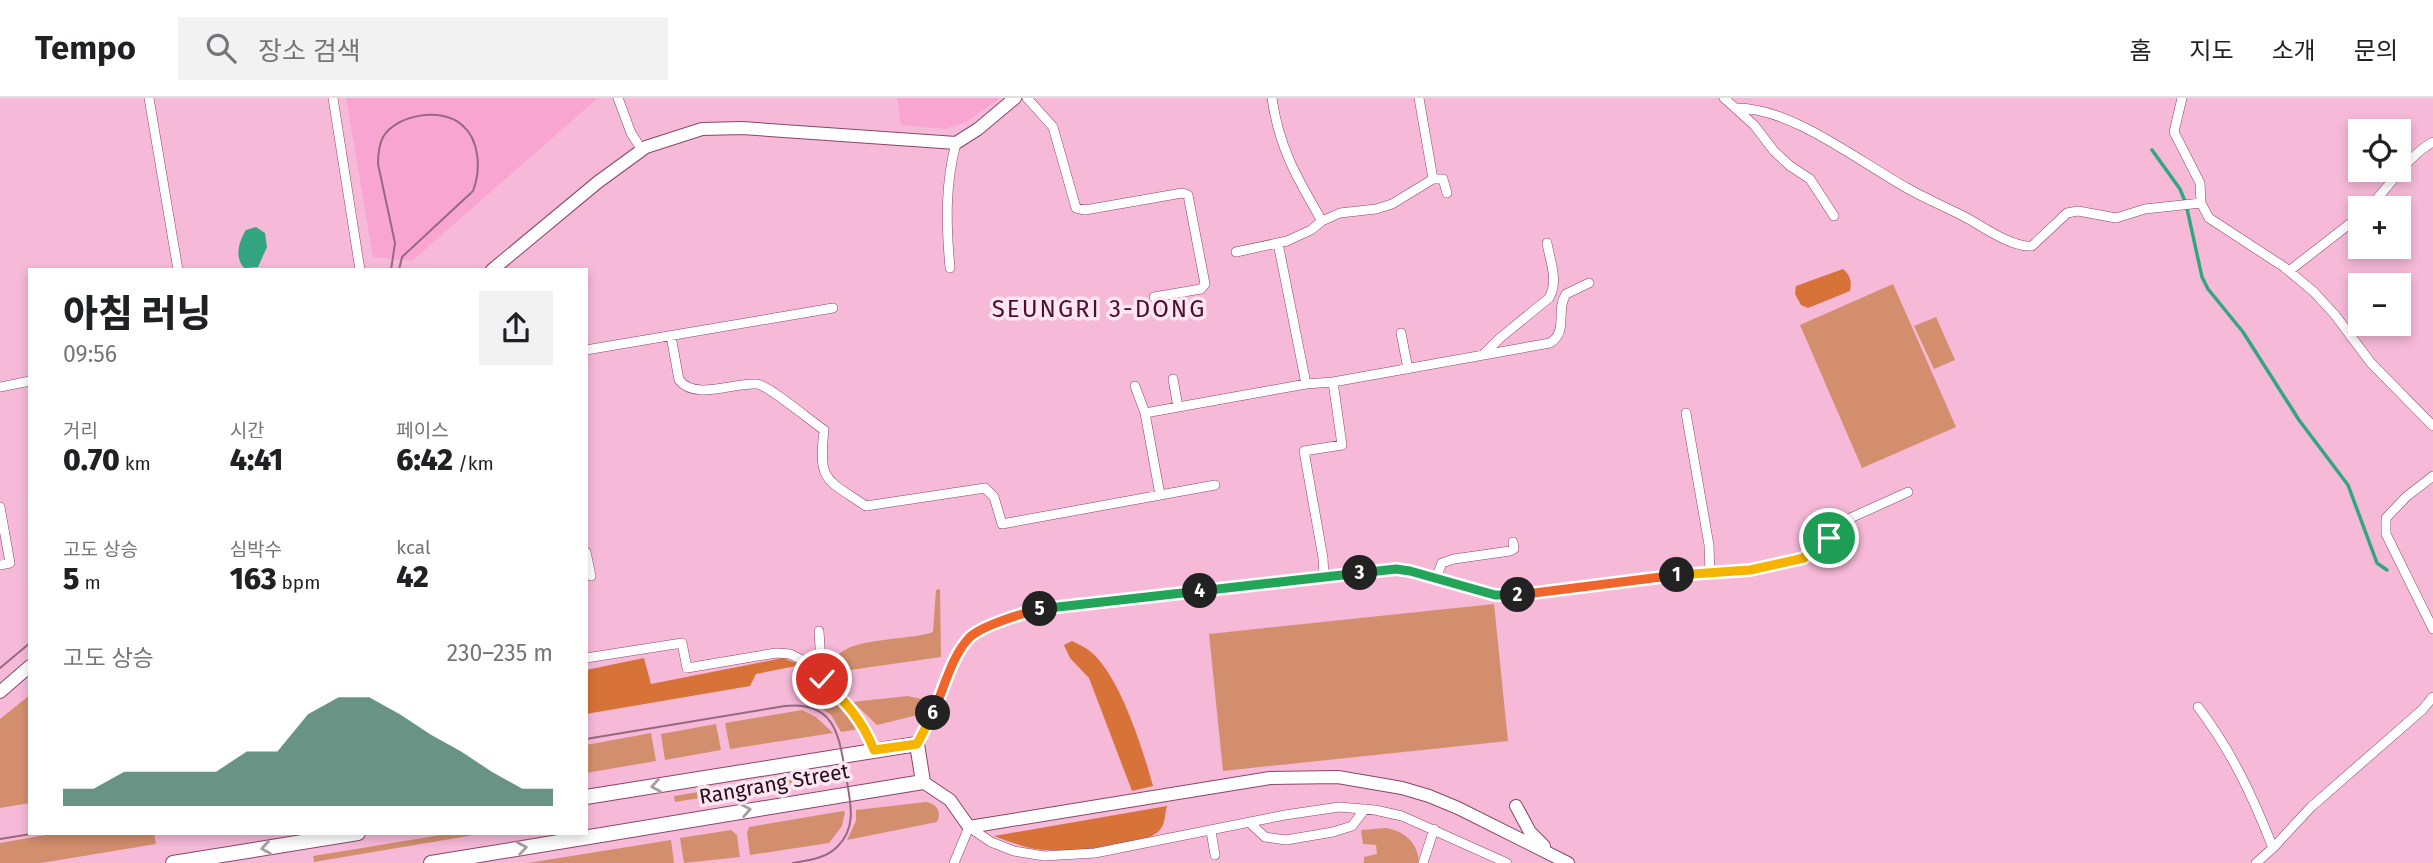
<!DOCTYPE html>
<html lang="ko">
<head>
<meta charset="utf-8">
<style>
  :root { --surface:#fff; --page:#f2f2f2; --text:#202124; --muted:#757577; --line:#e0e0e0; --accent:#2b6752 }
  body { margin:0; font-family:"Fira Sans","Noto Sans KR",sans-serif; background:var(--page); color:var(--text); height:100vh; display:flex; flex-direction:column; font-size:26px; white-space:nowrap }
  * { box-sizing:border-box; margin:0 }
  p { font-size:23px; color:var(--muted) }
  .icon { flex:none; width:38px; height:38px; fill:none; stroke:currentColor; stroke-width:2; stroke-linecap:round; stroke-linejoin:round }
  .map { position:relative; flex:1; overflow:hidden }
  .side { position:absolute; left:28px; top:170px; width:560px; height:567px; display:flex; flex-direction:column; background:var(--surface); border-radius:0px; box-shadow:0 4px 10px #0003 }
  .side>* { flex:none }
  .fabs { position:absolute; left:2348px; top:21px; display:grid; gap:14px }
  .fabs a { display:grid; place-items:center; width:63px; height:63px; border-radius:0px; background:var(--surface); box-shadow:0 4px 10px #0003; font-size:35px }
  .pin { position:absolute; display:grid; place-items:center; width:60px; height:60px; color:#fff; margin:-30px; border:4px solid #fff; border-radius:50%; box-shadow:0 2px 7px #0007 }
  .km { position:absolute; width:35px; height:35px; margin:-18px; border-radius:50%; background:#222; color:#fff; font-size:19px; line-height:35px; text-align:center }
  .round { display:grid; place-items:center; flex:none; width:74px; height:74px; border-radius:0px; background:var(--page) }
  .headline { display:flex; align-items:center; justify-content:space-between; height:119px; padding:0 35px }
  h1 { font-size:38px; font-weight:800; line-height:52px }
  .figures { display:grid; grid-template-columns:repeat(3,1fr); gap:10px; height:119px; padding:7px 35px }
  .figures div { display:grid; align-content:center }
  .figures b { font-size:30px; font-weight:800 }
  .figures small { font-size:19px; font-weight:400 }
  .figures p { font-size:19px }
  .chart { height:196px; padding:14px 35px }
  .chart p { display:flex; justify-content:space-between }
  .chart svg { width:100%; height:126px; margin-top:7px; fill:var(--accent); opacity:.7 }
  header { display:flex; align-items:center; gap:42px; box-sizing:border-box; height:98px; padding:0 35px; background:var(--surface); border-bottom:2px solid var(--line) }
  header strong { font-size:33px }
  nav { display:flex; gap:38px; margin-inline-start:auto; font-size:24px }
  .search { width:490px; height:63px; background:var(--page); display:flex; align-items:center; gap:18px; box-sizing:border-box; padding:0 24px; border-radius:0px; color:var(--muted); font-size:26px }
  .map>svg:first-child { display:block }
  .built { fill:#f8a6d1 }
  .green { fill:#d38f6d }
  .forest { fill:#d77239 }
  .water { fill:#33a681 }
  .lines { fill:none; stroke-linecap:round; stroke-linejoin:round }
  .stream { stroke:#33a681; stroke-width:3.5 }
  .minor-casing { stroke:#88466a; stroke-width:10 }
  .secondary-casing { stroke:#88466a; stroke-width:14 }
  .primary-casing { stroke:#88466a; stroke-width:16 }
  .minor { stroke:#fff; stroke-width:9 }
  .secondary { stroke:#fff; stroke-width:12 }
  .primary { stroke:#fff; stroke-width:14 }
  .tram { stroke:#976981; stroke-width:2 }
  .oneway { stroke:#a89da3 }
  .split-1-casing { stroke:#fff; stroke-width:14 }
  .split-2-casing { stroke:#fff; stroke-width:14 }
  .split-3-casing { stroke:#fff; stroke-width:14 }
  .split-4-casing { stroke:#fff; stroke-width:14 }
  .split-5-casing { stroke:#fff; stroke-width:14 }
  .split-6-casing { stroke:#fff; stroke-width:14 }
  .split-7-casing { stroke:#fff; stroke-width:14 }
  .split-1 { stroke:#f5b400; stroke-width:9 }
  .split-2 { stroke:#f0652b; stroke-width:9 }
  .split-3 { stroke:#22a559; stroke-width:9 }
  .split-4 { stroke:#22a559; stroke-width:9 }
  .split-5 { stroke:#22a559; stroke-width:9 }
  .split-6 { stroke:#f0652b; stroke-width:9 }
  .split-7 { stroke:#f5b400; stroke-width:9 }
  .labels { text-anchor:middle; stroke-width:7; stroke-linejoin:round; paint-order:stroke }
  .street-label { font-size:21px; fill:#250a1a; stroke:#ffe7f2 }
  .quarter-label { font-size:24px; letter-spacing:2px; fill:#4c0e34; stroke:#ffe7f2 }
</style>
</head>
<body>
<header>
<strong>Tempo</strong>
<div class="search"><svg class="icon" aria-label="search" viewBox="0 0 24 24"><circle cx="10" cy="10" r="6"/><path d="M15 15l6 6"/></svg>장소 검색</div>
<nav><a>홈</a><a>지도</a><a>소개</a><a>문의</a></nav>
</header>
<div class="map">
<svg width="2433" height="765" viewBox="0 0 2433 765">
  <rect width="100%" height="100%" fill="#f6b9d8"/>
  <!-- built -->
  <path class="built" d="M346,0H598L412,163L373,159Z
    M897,0H1000L966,24L945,31L901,27Z"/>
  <!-- green -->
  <path class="green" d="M1893,186L1956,329L1862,370L1800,227Z
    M1936,219L1955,262L1934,271L1914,228Z
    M940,491L941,559L836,574C836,569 835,563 838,558C849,540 912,542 933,534L936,492Z
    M1494,506L1508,643L1223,673L1209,536Z
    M30,597V705L0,710V621Z
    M907,598L922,601L923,611L918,617L877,627L853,604Z
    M838,606L857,624L859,631L841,634L831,617L820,609Z
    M802,612L816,619L833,635L730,651L725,625Z
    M716,626L721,652L665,662L661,636Z
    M651,635L656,663L586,675V647Z
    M796,678L799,681L797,684L675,704L674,698Z
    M926,704C937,706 942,714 937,724L847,742L856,723V712Z
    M843,713L845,714L842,728L829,745L750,757L747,735L749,729Z
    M1386,730C1406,734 1418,745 1419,765H1364V759L1377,756L1376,747L1363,746L1361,732Z
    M731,732L737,737L740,759L684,765L680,740Z
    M57,735H154L156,746L41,765H0V745Z
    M453,735H486L314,764L313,758Z
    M671,742L674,765H528Z"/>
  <!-- forest -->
  <path class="forest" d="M1843,171C1850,177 1852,183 1850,193L1808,210L1801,207L1795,196L1796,188Z
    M1072,543C1078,546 1085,549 1091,554C1120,578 1143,652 1153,688L1132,693L1089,580L1070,560L1064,547Z
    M644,560L651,586L783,560L801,567L756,576L750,588L586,616V572Z
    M1167,708C1165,715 1165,724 1162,729C1148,753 1061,755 1036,751C1022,749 1008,743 994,738Z"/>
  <!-- water -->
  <path class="water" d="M256,129L265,135L267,149L258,169L244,170C234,159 239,143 246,132Z"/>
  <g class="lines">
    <!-- stream -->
    <path class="stream" d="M2152,52L2180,91L2186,106L2202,179L2208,191L2243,234L2299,322L2348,387L2377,465L2387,472"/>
    <defs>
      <path id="minor" d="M149,0L178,172
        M333,0L360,172
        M618,0L631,35L642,52
        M1027,0L1053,29L1076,110L1085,112L1182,95L1188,97L1205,186L1201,191L1154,199
        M1272,0C1279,50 1297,80 1322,123
        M1724,0L1754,27L1774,53L1790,68L1810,81L1834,118
        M2182,0L2174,34L2200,85L2201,105L2209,120L2284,169L2314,194L2335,217L2371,265L2433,328
        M1735,10C1791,9 1858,63 1907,90C1926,101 1946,109 1965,119C1982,128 2012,150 2032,148L2067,115L2078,113L2116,120L2145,111L2201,105
        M1433,81H1443L1447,95
        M2368,110C2390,89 2406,59 2433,44
        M1278,145L1306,286
        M1236,154L1287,143L1311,132L1322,123L1340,115L1376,111L1392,106L1433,81L1419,0
        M950,170C946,126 945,87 956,45
        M2289,173L2361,117
        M1401,235L1408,271
        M671,238L679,282C696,303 733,284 757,286C768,287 812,324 824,332C818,384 826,381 866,408L985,390L994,399L1002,426L1215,387
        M586,252L833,210
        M1483,257L1500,240L1549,200C1559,183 1550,163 1547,145
        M1173,281L1178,309
        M1135,288L1145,315L1160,397
        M0,289L30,283
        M1145,315L1306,286L1333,284
        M1686,315L1709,447L1710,476
        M2433,378L2406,399L2386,420V436L2433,531
        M0,409L10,465L0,467
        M586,454L591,478
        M1324,479L1323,460L1304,353L1342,347L1333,284L1550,245C1569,233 1555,213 1566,196L1589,185
        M1436,480L1442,465L1454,461L1510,453L1514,451L1513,444
        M819,533L822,581
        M586,560L682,545L687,570L776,555L790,556L804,563L847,607L866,631L874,652
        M2198,609C2231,652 2253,699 2273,750
        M917,646L958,557L970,538L1021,516L1047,509L1396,471L1495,497L1512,498L1669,477L1750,472L1803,460L1814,447L1840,431L1846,422L1908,394
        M1250,725L1265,739L1286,742L1333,734L1352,728L1365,711
        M1211,733L1215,757
        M954,765L969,729L991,744L1014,753L1044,758L1095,755L1285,717L1339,709L1375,712L1402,718L1507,765
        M1423,765L1434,731
        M2256,765L2273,750L2311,709L2422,612L2433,599"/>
      <path id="secondary" d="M492,172L598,84L646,49L702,31L742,30L956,45L978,31L1015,0
        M0,594L30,568
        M923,684L950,702L969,729L1270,680L1338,679L1402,690L1429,698L1458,710L1568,765
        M1516,708L1530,734L1544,748"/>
      <path id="primary" d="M173,765L358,735
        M431,765L923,684L917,646L586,699"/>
    </defs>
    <!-- minor casing -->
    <use href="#minor" class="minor-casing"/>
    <!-- secondary casing -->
    <use href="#secondary" class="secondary-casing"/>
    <!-- primary casing -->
    <use href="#primary" class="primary-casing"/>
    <!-- minor -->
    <use href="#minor" class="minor"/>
    <!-- secondary -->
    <use href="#secondary" class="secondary"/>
    <!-- primary -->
    <use href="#primary" class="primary"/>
    <!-- tram -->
    <path class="tram" d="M391,172L395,145L378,66C378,57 379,47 383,39C397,16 442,9 462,27C480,42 481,72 473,93L402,159L399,172
      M0,570L30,545
      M586,641L785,608C837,603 839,640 846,678C850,703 858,729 837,749C825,761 808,762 793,765
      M0,741L37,735"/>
  </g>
  <!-- one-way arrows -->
  <defs><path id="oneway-chevron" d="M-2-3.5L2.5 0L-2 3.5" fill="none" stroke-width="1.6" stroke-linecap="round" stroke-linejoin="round" transform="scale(1.75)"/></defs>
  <g class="oneway">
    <use href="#oneway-chevron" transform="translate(656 688) rotate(171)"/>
    <use href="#oneway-chevron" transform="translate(746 712) rotate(-10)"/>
    <use href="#oneway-chevron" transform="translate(266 750) rotate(171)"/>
    <use href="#oneway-chevron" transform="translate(522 750) rotate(-9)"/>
  </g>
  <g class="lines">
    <defs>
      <path id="split-1" d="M1677,477L1750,472L1804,460L1814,447L1829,440"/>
      <path id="split-2" d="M1518,497L1677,477"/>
      <path id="split-3" d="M1360,475L1396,471L1410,473L1495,497H1518"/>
      <path id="split-4" d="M1200,493L1360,475"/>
      <path id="split-5" d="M1040,511L1200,493"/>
      <path id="split-6" d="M933,615C944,591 951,559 969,540C980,528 1024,515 1040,511"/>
      <path id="split-7" d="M822,581C845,604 862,621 874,652L917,646L933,615"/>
    </defs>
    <!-- split-1 casing -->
    <use href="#split-1" class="split-1-casing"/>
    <!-- split-2 casing -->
    <use href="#split-2" class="split-2-casing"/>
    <!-- split-3 casing -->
    <use href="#split-3" class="split-3-casing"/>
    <!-- split-4 casing -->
    <use href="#split-4" class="split-4-casing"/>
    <!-- split-5 casing -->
    <use href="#split-5" class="split-5-casing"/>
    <!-- split-6 casing -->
    <use href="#split-6" class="split-6-casing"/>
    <!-- split-7 casing -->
    <use href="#split-7" class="split-7-casing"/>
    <!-- split-1 -->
    <use href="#split-1" class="split-1"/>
    <!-- split-2 -->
    <use href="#split-2" class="split-2"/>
    <!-- split-3 -->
    <use href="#split-3" class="split-3"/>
    <!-- split-4 -->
    <use href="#split-4" class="split-4"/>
    <!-- split-5 -->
    <use href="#split-5" class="split-5"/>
    <!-- split-6 -->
    <use href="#split-6" class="split-6"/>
    <!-- split-7 -->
    <use href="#split-7" class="split-7"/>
  </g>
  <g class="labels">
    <!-- street labels -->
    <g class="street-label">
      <text transform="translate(774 686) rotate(-10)" y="7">Rangrang Street</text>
    </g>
    <!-- quarter labels -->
    <g class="quarter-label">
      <text x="1099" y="219">SEUNGRI 3-DONG</text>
    </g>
  </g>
</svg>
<div class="fabs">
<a><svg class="icon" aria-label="locate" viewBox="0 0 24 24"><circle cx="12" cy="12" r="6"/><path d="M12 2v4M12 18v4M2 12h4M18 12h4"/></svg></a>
<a>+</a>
<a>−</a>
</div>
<div class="pin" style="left:1829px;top:440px;background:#1e9e55"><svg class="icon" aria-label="arrive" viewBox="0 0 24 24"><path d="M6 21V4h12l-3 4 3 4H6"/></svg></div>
<div class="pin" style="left:822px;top:581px;background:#d93025"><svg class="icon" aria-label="check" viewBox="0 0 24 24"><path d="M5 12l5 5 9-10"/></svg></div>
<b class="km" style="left:1677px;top:477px">1</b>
<b class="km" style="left:1518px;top:497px">2</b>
<b class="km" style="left:1360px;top:475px">3</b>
<b class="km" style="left:1200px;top:493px">4</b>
<b class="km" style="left:1040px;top:511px">5</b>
<b class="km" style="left:933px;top:615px">6</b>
<section class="side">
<div class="headline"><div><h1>아침 러닝</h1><p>09:56</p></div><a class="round"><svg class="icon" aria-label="share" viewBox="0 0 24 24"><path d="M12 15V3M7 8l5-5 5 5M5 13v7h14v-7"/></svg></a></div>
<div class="figures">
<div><p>거리</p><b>0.70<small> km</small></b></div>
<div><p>시간</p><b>4:41</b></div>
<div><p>페이스</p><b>6:42<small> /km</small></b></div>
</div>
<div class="figures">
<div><p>고도 상승</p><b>5<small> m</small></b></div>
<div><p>심박수</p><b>163<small> bpm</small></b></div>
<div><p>kcal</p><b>42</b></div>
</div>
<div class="chart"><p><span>고도 상승</span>230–235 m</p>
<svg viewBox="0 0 160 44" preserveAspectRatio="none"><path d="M0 44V38L10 38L20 32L30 32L40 32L50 32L60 25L70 25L80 12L90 6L100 6L110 12L120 19L130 25L140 32L150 38L160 38V44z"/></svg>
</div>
</section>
</div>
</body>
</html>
